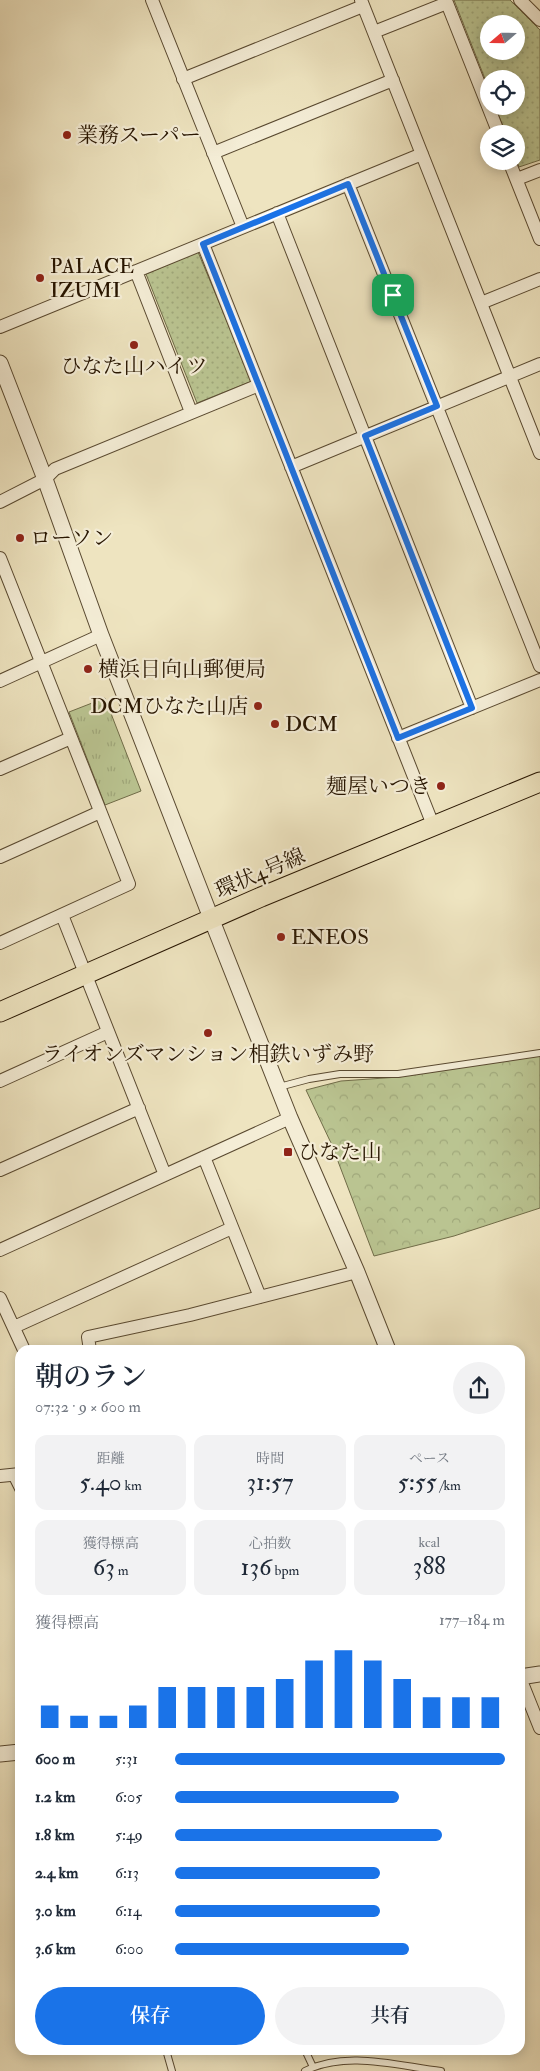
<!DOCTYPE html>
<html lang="ja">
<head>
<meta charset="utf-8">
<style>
  :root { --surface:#fff; --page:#f2f2f3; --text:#1f2937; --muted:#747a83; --accent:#1a73e8 }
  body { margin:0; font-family:"IM FELL Double Pica","Noto Serif JP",serif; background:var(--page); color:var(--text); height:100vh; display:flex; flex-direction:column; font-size:19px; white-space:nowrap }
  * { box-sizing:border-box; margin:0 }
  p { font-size:16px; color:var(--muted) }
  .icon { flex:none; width:28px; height:28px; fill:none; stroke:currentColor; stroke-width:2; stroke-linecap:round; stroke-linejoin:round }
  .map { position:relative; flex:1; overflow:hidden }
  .drawer { position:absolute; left:15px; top:1345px; width:510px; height:710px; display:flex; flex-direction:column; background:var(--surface); border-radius:15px; box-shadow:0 2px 12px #0003 }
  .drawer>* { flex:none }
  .needle { width:32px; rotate:250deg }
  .controls { position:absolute; left:480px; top:15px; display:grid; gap:10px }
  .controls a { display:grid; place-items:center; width:45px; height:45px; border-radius:50%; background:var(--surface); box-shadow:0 2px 12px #0003; font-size:25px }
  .pin { position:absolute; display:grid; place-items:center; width:42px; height:42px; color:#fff; margin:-21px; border-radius:10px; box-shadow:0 2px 8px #0006 }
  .round { display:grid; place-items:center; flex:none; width:52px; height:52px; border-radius:26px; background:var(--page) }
  .headline { display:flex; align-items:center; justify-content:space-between; height:85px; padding:0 20px }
  h1 { font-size:28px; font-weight:600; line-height:38px }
  .figures { display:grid; grid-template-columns:repeat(3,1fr); gap:8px; height:85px; padding:5px 20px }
  .figures div { display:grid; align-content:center; border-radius:12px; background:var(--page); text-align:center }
  .figures b { font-size:25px; font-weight:600 }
  .figures small { font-size:14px; font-weight:400 }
  .figures p { font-size:14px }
  .chart { height:140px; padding:10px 20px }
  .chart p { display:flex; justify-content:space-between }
  .chart svg { width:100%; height:90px; margin-top:5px; stroke:var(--accent); stroke-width:6 }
  .action { display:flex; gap:10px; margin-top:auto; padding:10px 20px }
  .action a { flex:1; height:58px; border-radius:30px; background:var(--accent); color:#fff; font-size:20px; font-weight:600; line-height:58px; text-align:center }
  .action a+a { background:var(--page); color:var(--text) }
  ul { padding:0 20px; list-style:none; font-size:16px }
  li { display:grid; grid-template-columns:80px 60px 1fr; align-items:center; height:38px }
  li i { height:12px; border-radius:6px; background:var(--accent) }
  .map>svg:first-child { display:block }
  .grass { fill:url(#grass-tufts); stroke:#706c48 }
  .forest { fill:url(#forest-crowns); stroke:#706c48 }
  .park { fill:url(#park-dots); stroke:#706c48; fill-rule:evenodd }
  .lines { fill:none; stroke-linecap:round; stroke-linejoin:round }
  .service-casing { stroke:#594930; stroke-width:8 }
  .minor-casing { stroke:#594930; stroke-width:14 }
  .tertiary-casing { stroke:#594930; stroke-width:17 }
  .primary-casing { stroke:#271500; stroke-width:21 }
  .service { stroke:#f4edd6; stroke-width:6 }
  .minor { stroke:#f4edd6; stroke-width:12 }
  .tertiary { stroke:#f4edd6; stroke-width:15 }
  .primary { stroke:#eee4c0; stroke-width:19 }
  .route-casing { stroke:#fff; stroke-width:10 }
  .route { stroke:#1a73e8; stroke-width:6 }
  .poi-dot { fill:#8f2418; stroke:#f4edd6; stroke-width:2 }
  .labels { text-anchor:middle; stroke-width:4.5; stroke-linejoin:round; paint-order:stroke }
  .poi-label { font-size:21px; fill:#271500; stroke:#f4edd6; text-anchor:start }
  .street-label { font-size:21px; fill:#271500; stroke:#f4edd6 }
</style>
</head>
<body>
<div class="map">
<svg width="540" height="2071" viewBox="0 0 540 2071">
  <defs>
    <pattern id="grass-tufts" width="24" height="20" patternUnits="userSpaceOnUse" patternTransform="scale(1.25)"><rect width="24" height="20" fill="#bac491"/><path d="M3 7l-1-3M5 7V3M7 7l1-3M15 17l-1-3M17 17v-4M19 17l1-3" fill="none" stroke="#a0a87b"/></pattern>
    <pattern id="forest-crowns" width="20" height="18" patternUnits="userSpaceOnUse" patternTransform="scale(1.25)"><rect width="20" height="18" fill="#bac491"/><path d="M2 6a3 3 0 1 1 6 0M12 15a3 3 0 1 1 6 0" fill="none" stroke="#a0a87b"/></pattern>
    <pattern id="park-dots" width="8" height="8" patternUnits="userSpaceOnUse" patternTransform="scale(1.25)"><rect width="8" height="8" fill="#bac491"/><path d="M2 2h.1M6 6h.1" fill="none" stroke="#a0a87b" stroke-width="1.8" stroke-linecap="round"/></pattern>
  </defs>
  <rect width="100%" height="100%" fill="#eee4c0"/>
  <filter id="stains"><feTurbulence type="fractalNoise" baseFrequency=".004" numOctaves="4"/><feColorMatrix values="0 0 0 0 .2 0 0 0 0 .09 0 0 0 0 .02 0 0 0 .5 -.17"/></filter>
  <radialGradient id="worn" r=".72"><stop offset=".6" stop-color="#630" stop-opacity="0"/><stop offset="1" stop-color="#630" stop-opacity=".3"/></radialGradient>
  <!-- grass -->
  <path class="grass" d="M105,698L141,791L105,805L69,712Z"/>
  <!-- forest -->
  <path class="forest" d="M540,1056V1208L454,1236L374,1256L331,1143L306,1090L341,1081L399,1077L471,1064Z"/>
  <!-- park -->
  <path class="park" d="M454,0H510L540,30V160L519,167L516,159V134H506L495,106H516V79H489V89ZM489,24H516V51H489Z
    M198,252L252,381L197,403L146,274Z"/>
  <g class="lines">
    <defs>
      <path id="service" d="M279,1087L309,1079L340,1074H398L540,1053
        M11,1475L20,1493
        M166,2050L172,2071
        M305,2050L313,2067
        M305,2071C346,2050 398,2066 441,2071"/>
      <path id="minor" d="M152,0L243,227
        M361,0L540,453
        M520,0L540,20
        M374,32L447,3L499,134
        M183,79L363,6
        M213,153L393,80
        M509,161L540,239
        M517,179L540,170
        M348,184L540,666
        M277,213L472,708
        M203,244L433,825
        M136,271L191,412
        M481,303L540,279
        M0,327L422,154
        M291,467L540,364
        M0,502L45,479L55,469L259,385
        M0,558L129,884L0,943
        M0,681L101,635
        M398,738L540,680
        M0,769L71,738
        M0,857L100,812
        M62,915L165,1175
        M0,1081L108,1032
        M204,1157L260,1297
        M0,1170L139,1108
        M0,1250L290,1118
        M0,1298L24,1350
        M14,1327L232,1228
        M90,1350L88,1337L190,1315L357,1272
        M0,1476L20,1474
        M520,1678L540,1728"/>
      <path id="tertiary" d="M0,363L45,479L101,635L211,918L290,1118L357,1272L388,1350
        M520,1677L540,1674
        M0,1754L20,1752"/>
      <path id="primary" d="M0,1012L261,897L540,782"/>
    </defs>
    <!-- service casing -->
    <use href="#service" class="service-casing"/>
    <!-- minor casing -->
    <use href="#minor" class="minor-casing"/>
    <!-- tertiary casing -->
    <use href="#tertiary" class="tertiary-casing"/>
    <!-- primary casing -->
    <use href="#primary" class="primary-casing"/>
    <!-- service -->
    <use href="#service" class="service"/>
    <!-- minor -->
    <use href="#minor" class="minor"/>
    <!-- tertiary -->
    <use href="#tertiary" class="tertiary"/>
    <!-- primary -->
    <use href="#primary" class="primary"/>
  </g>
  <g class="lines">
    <defs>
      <path id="route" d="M348,184L437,406L365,436L472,708L398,738L203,244Z"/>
    </defs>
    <!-- route casing -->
    <use href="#route" class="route-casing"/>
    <!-- route -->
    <use href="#route" class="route"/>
  </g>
  <!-- markers -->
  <g class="poi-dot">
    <circle cx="67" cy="135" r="5"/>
    <circle cx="40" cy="278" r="5"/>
    <circle cx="134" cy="345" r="5"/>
    <circle cx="20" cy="538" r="5"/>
    <circle cx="88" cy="669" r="5"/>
    <circle cx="258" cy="706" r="5"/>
    <circle cx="275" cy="724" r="5"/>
    <circle cx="441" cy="786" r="5"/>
    <circle cx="281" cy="937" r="5"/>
    <circle cx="208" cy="1033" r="5"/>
    <rect x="283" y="1147" width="10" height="10" rx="2.5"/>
  </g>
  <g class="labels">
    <!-- poi labels -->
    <g class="poi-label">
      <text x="77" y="142">業務スーパー</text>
      <text x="50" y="273">PALACE<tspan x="50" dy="24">IZUMI</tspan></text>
      <text x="134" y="373" text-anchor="middle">ひなた山ハイツ</text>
      <text x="30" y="545">ローソン</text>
      <text x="98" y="676">横浜日向山郵便局</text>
      <text x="248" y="713" text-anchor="end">DCMひなた山店</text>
      <text x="285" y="731">DCM</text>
      <text x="431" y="793" text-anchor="end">麺屋いつき</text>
      <text x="291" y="944">ENEOS</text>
      <text x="208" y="1061" text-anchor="middle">ライオンズマンション相鉄いずみ野</text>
      <text x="298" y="1159">ひなた山</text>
    </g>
    <!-- street labels -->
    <g class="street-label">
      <text transform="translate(260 873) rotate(-23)" y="7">環状4号線</text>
    </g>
  </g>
  <rect width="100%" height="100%" filter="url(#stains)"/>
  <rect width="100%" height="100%" fill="url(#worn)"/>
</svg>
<div class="controls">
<a><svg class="needle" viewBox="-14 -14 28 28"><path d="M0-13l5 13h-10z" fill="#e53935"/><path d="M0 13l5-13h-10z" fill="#747a83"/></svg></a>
<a><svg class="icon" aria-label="locate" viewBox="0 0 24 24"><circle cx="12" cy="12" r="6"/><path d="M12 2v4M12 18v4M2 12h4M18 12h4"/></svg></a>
<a><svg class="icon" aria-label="layers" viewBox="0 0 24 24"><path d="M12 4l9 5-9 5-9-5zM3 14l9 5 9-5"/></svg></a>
</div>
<div class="pin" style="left:393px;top:295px;background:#1e9e55"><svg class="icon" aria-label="arrive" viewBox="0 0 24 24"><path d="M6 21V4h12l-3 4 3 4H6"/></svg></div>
<section class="drawer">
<div class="headline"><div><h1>朝のラン</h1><p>07:32 · 9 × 600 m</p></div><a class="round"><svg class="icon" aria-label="share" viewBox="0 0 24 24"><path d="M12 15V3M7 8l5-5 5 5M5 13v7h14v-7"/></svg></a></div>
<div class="figures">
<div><p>距離</p><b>5.40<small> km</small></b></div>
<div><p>時間</p><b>31:57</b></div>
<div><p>ペース</p><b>5:55<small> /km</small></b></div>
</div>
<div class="figures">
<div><p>獲得標高</p><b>63<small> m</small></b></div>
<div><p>心拍数</p><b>136<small> bpm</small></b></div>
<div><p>kcal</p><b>388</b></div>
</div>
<div class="chart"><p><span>獲得標高</span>177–184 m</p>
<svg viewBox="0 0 160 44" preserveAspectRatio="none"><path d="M5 44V33M15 44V38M25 44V38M35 44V33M45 44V24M55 44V24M65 44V24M75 44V24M85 44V20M95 44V11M105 44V6M115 44V11M125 44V20M135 44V29M145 44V29M155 44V29"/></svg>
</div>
<ul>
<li><b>600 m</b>5:31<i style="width:100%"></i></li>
<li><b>1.2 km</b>6:05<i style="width:68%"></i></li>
<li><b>1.8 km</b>5:49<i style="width:81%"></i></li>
<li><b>2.4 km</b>6:13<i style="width:62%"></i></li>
<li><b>3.0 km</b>6:14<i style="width:62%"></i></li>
<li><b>3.6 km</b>6:00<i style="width:71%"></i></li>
</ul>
<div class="action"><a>保存</a><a>共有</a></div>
</section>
</div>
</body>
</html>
